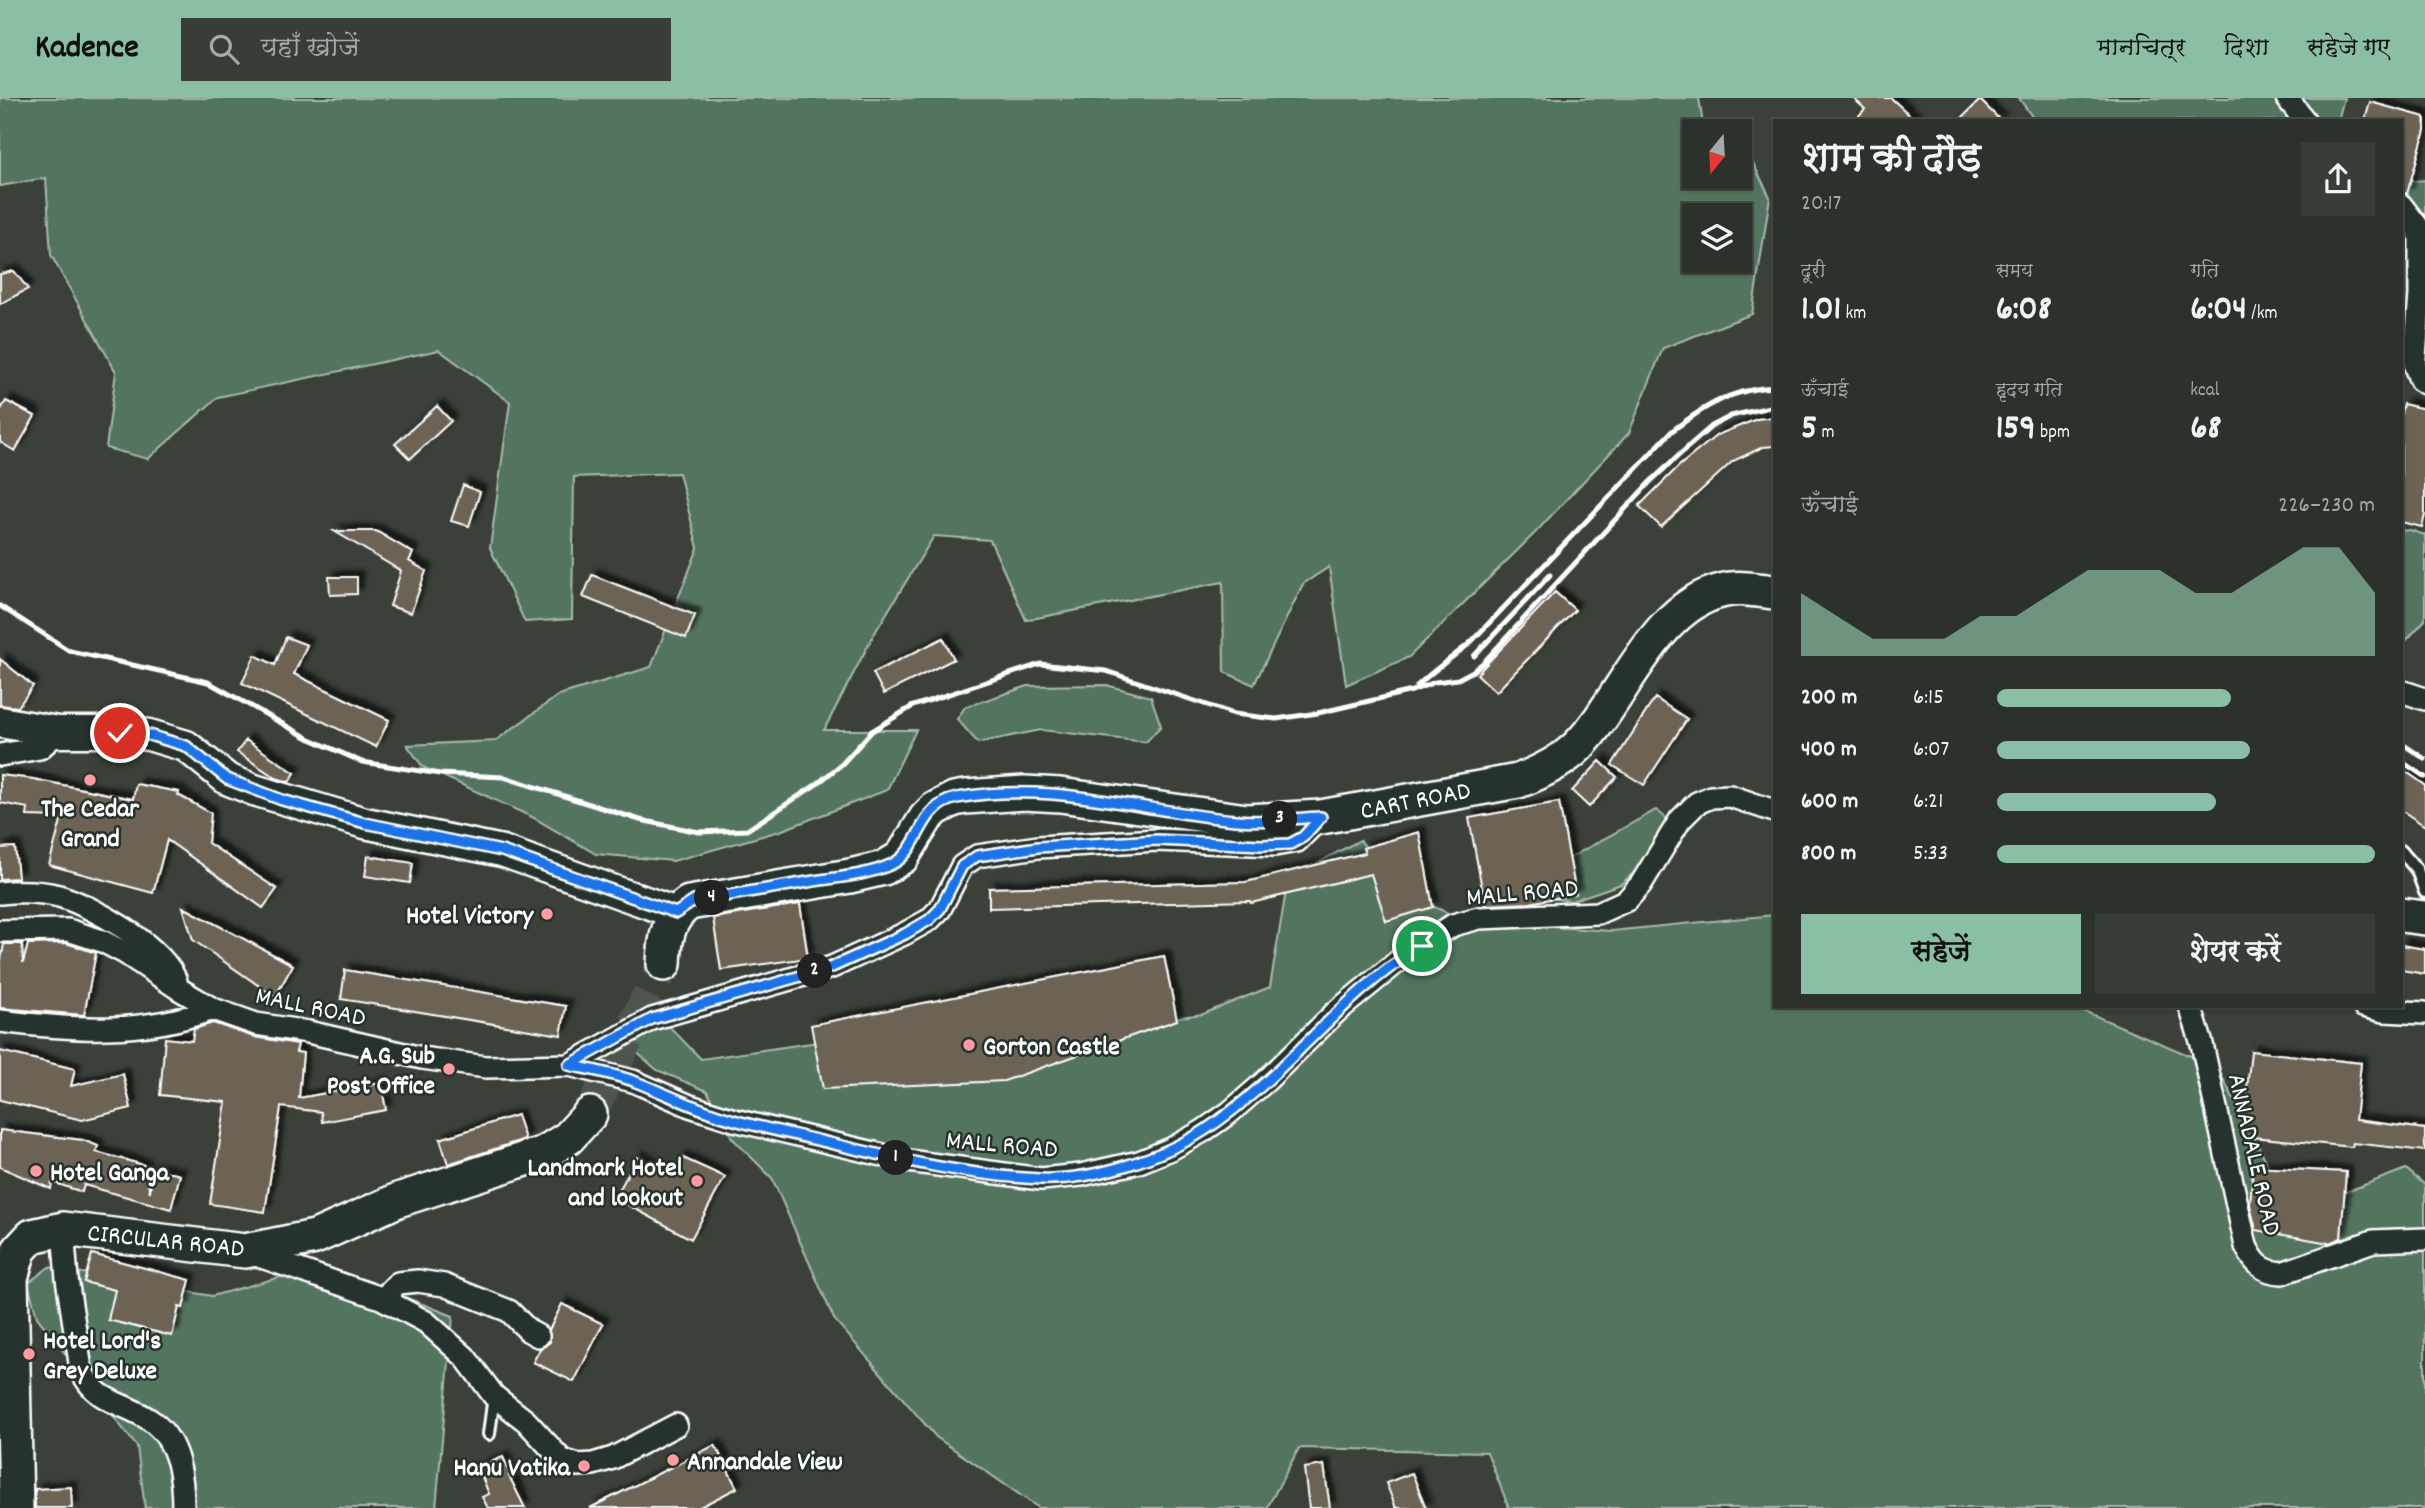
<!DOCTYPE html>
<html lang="hi">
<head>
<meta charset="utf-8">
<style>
  :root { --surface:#2c312b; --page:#383d37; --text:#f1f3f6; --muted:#a6a9a9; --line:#484c47; --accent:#8abfa5 }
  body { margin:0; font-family:Dekko,"Playpen Sans Deva",sans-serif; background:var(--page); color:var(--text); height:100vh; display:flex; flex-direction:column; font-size:26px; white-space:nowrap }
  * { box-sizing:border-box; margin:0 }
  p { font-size:23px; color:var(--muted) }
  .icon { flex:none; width:38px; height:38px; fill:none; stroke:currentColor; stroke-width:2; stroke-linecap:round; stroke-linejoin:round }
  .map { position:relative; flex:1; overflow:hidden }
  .sheet { position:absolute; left:1773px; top:21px; width:630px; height:889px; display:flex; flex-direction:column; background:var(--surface); border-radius:0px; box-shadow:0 2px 5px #0004,0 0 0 2px var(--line) }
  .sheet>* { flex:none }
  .needle { width:46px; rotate:198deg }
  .buttons { position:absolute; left:1682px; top:21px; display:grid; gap:14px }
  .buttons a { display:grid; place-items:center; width:70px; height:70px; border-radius:0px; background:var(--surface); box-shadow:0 2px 5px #0004,0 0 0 2px var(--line); font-size:35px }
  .pin { position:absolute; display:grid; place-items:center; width:60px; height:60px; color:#fff; margin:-30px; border:4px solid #fff; border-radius:50%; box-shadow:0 2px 7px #0007 }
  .km { position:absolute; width:35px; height:35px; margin:-18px; border-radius:50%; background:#222; color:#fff; font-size:19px; line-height:35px; text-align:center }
  .round { display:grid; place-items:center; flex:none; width:74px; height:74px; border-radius:0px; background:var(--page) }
  .headline { display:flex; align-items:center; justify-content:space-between; height:119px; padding:0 28px }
  h1 { font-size:38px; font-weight:700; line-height:52px }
  .stats { display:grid; grid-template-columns:repeat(3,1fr); gap:10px; height:119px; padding:7px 28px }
  .stats div { display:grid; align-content:center }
  .stats b { font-size:35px; font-weight:700 }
  .stats small { font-size:19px; font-weight:400 }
  .stats p { font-size:19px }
  .chart { height:196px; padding:14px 28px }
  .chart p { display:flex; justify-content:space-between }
  .chart svg { width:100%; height:126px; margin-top:7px; fill:var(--accent); opacity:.7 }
  .cta { display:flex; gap:14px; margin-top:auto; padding:14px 28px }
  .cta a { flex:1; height:80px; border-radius:0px; background:var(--accent); color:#111; font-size:28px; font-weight:700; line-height:80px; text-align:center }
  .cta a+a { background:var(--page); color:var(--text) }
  ul { padding:0 28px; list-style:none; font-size:23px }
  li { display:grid; grid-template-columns:112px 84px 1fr; align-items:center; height:52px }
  li i { height:18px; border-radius:9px; background:var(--accent) }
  header { display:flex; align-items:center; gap:42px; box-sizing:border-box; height:98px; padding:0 35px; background:var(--accent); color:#111 }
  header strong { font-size:33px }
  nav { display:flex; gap:38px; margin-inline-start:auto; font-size:24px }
  .search { width:490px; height:63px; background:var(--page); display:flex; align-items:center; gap:18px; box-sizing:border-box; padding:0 24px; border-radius:0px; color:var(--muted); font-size:26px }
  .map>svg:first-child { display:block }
  .green { fill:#537560; stroke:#a9bab0; stroke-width:2; fill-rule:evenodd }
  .building { fill:#6c6355; stroke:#fff; stroke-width:2; filter:url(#shadow) }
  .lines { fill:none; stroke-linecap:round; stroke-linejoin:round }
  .primary-tunnel { stroke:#4f544d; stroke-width:33; stroke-dasharray:33 17; stroke-linecap:butt }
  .lane-casing { stroke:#fff; stroke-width:16 }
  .street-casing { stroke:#fff; stroke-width:26 }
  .secondary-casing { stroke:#fff; stroke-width:35 }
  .primary-casing { stroke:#fff; stroke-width:38 }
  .lane { stroke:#26332d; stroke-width:10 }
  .street { stroke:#26332d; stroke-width:21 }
  .secondary { stroke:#26332d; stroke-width:30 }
  .primary { stroke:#26332d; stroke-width:33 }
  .rail { stroke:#fff; stroke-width:5 }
  .route-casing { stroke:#fff; stroke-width:14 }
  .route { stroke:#1a73e8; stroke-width:9 }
  .poi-dot { fill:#ff9aa2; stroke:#26332d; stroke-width:2.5 }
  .labels { text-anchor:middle; stroke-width:5; stroke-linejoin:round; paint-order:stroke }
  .street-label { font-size:26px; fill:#fff; stroke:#26332d }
  .poi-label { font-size:26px; font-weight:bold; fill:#fff; stroke:#26332d; text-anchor:end }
</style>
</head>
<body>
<header>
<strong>Kadence</strong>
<div class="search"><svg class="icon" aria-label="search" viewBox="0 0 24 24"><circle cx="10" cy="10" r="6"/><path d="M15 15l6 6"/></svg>यहाँ खोजें</div>
<nav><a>मानचित्र</a><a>दिशा</a><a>सहेजे गए</a></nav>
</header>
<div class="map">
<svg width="2425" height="1410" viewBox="0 0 2425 1410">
  <defs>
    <filter id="shadow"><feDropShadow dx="6" dy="-6" stdDeviation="2" flood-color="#0009"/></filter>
  </defs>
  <rect width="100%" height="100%" fill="#3b4139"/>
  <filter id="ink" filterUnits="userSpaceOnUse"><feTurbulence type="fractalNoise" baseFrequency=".0143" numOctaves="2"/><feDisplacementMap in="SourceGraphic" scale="14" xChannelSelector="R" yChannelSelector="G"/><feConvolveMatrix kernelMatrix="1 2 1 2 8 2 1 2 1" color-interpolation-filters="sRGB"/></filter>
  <g filter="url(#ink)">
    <!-- green -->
    <path class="green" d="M0,0H1699L1704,33H1694V79H1740V50L1747,53L1770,99L1752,216L1663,250L1629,335L1534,436L1409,559L1346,587L1329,469L1303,486L1254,587L1224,574L1223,484L1026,522L990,442L934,438L874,536L824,632H916L887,692L780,733L673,763L596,756L532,719L423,669L407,647L495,643L559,597L651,569L698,450L679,375L574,379L572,521L525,524L490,450L510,304L439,252L218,299L148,361L106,350L116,274L51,157L46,80L0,88ZM1694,117H1740V163H1694Z
      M2019,0H2344L2338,23H2035Z
      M2425,82V227L2401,248V84Z
      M2410,432L2425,437V522L2404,545L2401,541V433Z
      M1106,587L1151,599L1161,628L1146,644L1041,632L978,645L957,621L965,609L1028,588Z
      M1656,712L1665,719L1669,743L1621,786L1571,803L1522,796L1564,763Z
      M1360,742L1402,794L1465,823L1611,833L1774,817V908H2072L2217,969L2293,1114L2406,1071L2425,1087V1410H1509L1487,1354L1299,1350L1267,1410H1039L936,1339L834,1221L772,1080L732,1040L707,993L657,972L629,948L666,925L701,961L832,942L1050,936L1203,916L1270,889L1288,781Z
      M323,1167L453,1218L436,1410H145L137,1349L37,1219L28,1185L49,1169L212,1198Z"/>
    <!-- building -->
    <path class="building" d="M1853,0H1891L1916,23H1854L1865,11Z
      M1980,2L2001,23H1959Z
      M2370,4L2425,19V32L2407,96L2401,94V23H2365Z
      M14,173L28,191L0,206V176Z
      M6,303L35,318L15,353L0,344V313Z
      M2403,306L2425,311V417L2422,429L2401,424V316Z
      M437,308L451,323L410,361L395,346Z
      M1774,319V348L1763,349L1733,363L1661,429L1639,408L1679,368L1717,337L1757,321Z
      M463,387L480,394L469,428L451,423Z
      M334,433H376L413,455L409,463L426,473L411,515L390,508L401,473Z
      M592,477L695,517L686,540L583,499Z
      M329,479H357V496L330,497Z
      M1555,494L1575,512L1496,594L1477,576Z
      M286,539L307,547L294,576L389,622L376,649L242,585L255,557L275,567Z
      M943,540L954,561L884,596L873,575Z
      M0,561L33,588L18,609L0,607Z
      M1655,600L1687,621L1644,687L1612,667Z
      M246,642L295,675L289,684L276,680L237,654Z
      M1600,663L1617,679L1589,709L1572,693Z
      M2401,670L2425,687V728L2401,712Z
      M0,677L33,681L133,701L136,686L179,694L178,697L211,715L208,745L277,791L263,810L167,742L153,795L49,767L62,719L27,718L28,710L0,705Z
      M1559,704L1576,796L1530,805L1485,807L1469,720Z
      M1419,734L1433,809L1386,823L1371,776L1251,805L1250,803L989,810V790L1246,784L1365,755L1363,750Z
      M15,749L18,780L0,781V750Z
      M368,758L413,765L410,785L365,778Z
      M800,806L808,860L721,872L713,820Z
      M183,809L293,867L275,899L193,842Z
      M66,845L96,855L84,917L0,910V867L4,846H22L23,865L28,846Z
      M2401,847L2425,851V876L2401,872Z
      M1164,858L1177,922L1004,983L823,991L811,927Z
      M345,872L566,908L561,937L341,901Z
      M213,925L254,939L298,946L296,954L303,955L299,1000L381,985L386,1012L322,1024L321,1014L281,1009L265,1114L210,1106L226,1004L160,997L165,940L192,943L194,931Z
      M0,953L75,971L71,988L123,976L131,1010L82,1022L0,1002Z
      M2251,953L2361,965L2355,1022L2425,1031V1053L2353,1045L2352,1049L2242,1038Z
      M517,1017L525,1041L448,1066L440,1041Z
      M0,1032L83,1042L98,1048L96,1054L144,1067L150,1094L152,1070L180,1077L171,1111L84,1087L82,1094L52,1084L51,1091L0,1069Z
      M637,1059L672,1077L681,1059L725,1079L691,1141L615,1100Z
      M2253,1069L2346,1074L2341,1140L2329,1145L2256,1132L2250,1107Z
      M92,1156L190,1182L183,1210L179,1209L172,1238L108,1222L115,1192L84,1184Z
      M562,1206L603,1226L574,1284L533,1264L540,1251L550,1244L549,1232Z
      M715,1347L737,1390L698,1410H590Z
      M503,1359L511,1377L509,1378L525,1410H488L482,1399L489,1396L478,1369Z
      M1324,1367L1330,1410H1309L1304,1370Z
      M1412,1375L1426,1410H1396L1386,1385Z
      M71,1389L72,1410H35V1391Z"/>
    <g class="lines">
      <!-- primary-tunnel -->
      <path class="primary-tunnel" d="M590,1016L664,866"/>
      <defs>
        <path id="lane" d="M2401,753L2417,772L2425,794
          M489,1336L494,1298"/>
        <path id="street" d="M2287,0L2305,23
          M2401,107L2418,129L2420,140V197L2415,259V268L2420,282L2425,285
          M2401,593L2425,601
          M0,657L40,650L58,634
          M0,795C20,793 39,793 59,798C93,808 163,848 176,883
          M0,833L68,832L102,843L125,855L179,891L213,911L256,926L308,934L422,960L486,969L569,967L633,983L690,1008L734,1022L908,1063L1041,1081L1081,1077L1139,1064L1171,1051L1203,1033L1229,1015L1267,982L1336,914L1402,860L1453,827L1479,820L1598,815L1627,802L1641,786L1680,722L1697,705L1711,699L1730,698L1774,713
          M2190,908L2202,946L2246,1148C2254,1165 2262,1174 2282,1175L2373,1143L2425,1141
          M2363,908L2384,913L2425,915
          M0,923C73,932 142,937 213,911
          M569,967L652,921L832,869L904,836L929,822L940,811L962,768L977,758L1038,749L1157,742L1275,747L1297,743L1321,719
          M63,1131L67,1181L81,1271C95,1307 128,1304 154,1325C179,1345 183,1380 183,1410
          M250,1155L381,1200L426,1224L465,1259L494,1298L526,1323L562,1362L578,1367L593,1366L613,1360L676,1327
          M391,1205L390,1193L398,1185L418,1183L444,1187L509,1213L529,1233L538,1238"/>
        <path id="secondary" d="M0,624L58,634H120L149,637L186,648L227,681L254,692L365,725L502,753L676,815"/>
        <path id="primary" d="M2401,817L2425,820
          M664,866C665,842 667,820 689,805L850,778L884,770L902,759L926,720L935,711L954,701L965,699L1025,695L1060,697L1247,723L1321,719L1518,683C1539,675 1562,664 1578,648C1623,602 1654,509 1721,493C1738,488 1757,492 1774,494
          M16,1410L11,1180L19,1152L32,1138L63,1131L245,1153L315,1139L398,1102L544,1055L568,1040L590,1016"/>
      </defs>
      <!-- lane casing -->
      <use href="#lane" class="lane-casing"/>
      <!-- street casing -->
      <use href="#street" class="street-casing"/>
      <!-- secondary casing -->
      <use href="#secondary" class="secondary-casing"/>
      <!-- primary casing -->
      <use href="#primary" class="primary-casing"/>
      <!-- lane -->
      <use href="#lane" class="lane"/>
      <!-- street -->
      <use href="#street" class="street"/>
      <!-- secondary -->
      <use href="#secondary" class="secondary"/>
      <!-- primary -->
      <use href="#primary" class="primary"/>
      <!-- rail -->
      <path class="rail" d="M0,508L70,553L208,584L308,640L362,664L440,676L504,679L640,722L699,734L747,732L817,686L842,666L872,633L913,608L1040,566L1106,573L1234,616L1276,621L1318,615L1412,593L1435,584L1458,581L1473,573L1484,564L1650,384L1689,348L1712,328L1731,318L1774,308
        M1474,558L1550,477
        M1417,588C1433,572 1452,560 1470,545L1672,333C1705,308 1731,291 1774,289
        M2401,645L2425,661
        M2401,663L2425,679"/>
    </g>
  </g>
  <g class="lines" filter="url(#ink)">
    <defs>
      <path id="route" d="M120,635L149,637L186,648L227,681L282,702L365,725L502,753L676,815L694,803C734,796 774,790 814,783C840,779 869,777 892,766C922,752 917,708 957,700C1051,682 1144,714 1236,722C1264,725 1294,720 1321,719L1303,739L1290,746L1262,747L1157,742L1038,749L977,758L962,768L940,811L929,822L905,836L832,869L652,921L569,967C591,972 615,976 636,984C669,997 700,1013 734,1022C763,1030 792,1036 821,1043C893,1060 966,1078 1040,1081C1091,1083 1162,1060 1205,1032C1285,980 1339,897 1422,848"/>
    </defs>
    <!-- route casing -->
    <use href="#route" class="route-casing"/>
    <!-- route -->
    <use href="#route" class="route"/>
  </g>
  <!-- markers -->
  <g class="poi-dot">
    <circle cx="90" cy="682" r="7"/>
    <circle cx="547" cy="816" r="7"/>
    <circle cx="969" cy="947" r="7"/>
    <circle cx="449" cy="971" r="7"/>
    <circle cx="36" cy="1073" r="7"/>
    <circle cx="697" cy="1083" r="7"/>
    <circle cx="29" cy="1256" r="7"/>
    <circle cx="673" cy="1362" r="7"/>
    <circle cx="584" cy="1368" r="7"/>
  </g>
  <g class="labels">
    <!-- street labels -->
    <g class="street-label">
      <text transform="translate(1415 701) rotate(-11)" y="9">CART ROAD</text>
      <text transform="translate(1522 793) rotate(-5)" y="9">MALL ROAD</text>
      <text transform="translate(311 907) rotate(12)" y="9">MALL ROAD</text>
      <text transform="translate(1002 1045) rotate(5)" y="9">MALL ROAD</text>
      <text transform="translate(2256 1056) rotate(77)" y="9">ANNADALE ROAD</text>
      <text transform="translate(166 1141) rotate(6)" y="9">CIRCULAR ROAD</text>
    </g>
    <!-- poi labels -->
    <g class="poi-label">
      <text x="90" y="718" text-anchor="middle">The Cedar<tspan x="90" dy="30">Grand</tspan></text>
      <text x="533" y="825">Hotel Victory</text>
      <text x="983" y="956" text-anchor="start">Gorton Castle</text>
      <text x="435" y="965">A.G. Sub<tspan x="435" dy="30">Post Office</tspan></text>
      <text x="683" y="1077">Landmark Hotel<tspan x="683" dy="30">and lookout</tspan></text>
      <text x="50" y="1082" text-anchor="start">Hotel Ganga</text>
      <text x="43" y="1250" text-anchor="start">Hotel Lord's<tspan x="43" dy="30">Grey Deluxe</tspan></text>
      <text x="687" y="1371" text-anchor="start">Annandale View</text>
      <text x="570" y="1377">Hanu Vatika</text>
    </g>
  </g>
</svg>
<div class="buttons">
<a><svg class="needle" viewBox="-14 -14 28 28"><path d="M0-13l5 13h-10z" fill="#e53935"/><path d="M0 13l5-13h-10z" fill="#a6a9a9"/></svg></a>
<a><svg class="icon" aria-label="layers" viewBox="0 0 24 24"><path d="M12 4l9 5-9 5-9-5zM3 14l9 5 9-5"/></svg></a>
</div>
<div class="pin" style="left:1422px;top:848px;background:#1e9e55"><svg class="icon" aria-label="arrive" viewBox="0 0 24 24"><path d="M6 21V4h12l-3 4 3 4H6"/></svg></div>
<div class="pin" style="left:120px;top:635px;background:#d93025"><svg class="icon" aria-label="check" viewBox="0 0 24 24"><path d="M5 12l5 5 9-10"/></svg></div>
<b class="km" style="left:896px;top:1060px">1</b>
<b class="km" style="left:815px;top:873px">2</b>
<b class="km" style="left:1280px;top:721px">3</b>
<b class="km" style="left:712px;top:800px">4</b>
<section class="sheet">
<div class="headline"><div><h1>शाम की दौड़</h1><p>20:17</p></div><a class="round"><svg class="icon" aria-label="share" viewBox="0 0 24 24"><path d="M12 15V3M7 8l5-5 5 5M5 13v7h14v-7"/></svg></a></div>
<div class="stats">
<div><p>दूरी</p><b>1.01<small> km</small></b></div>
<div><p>समय</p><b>6:08</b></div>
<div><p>गति</p><b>6:04<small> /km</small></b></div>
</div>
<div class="stats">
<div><p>ऊँचाई</p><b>5<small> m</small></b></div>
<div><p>हृदय गति</p><b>159<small> bpm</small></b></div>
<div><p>kcal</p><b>68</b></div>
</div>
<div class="chart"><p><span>ऊँचाई</span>226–230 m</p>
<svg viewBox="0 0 160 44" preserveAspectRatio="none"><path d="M0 44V22L10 30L20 38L30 38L40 38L50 30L60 30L70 22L80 14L90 14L100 14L110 22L120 22L130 14L140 6L150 6L160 22V44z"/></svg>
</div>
<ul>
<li><b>200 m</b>6:15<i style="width:62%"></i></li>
<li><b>400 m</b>6:07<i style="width:67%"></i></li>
<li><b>600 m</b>6:21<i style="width:58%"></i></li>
<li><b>800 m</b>5:33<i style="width:100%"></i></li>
</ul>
<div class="cta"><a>सहेजें</a><a>शेयर करें</a></div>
</section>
</div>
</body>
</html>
